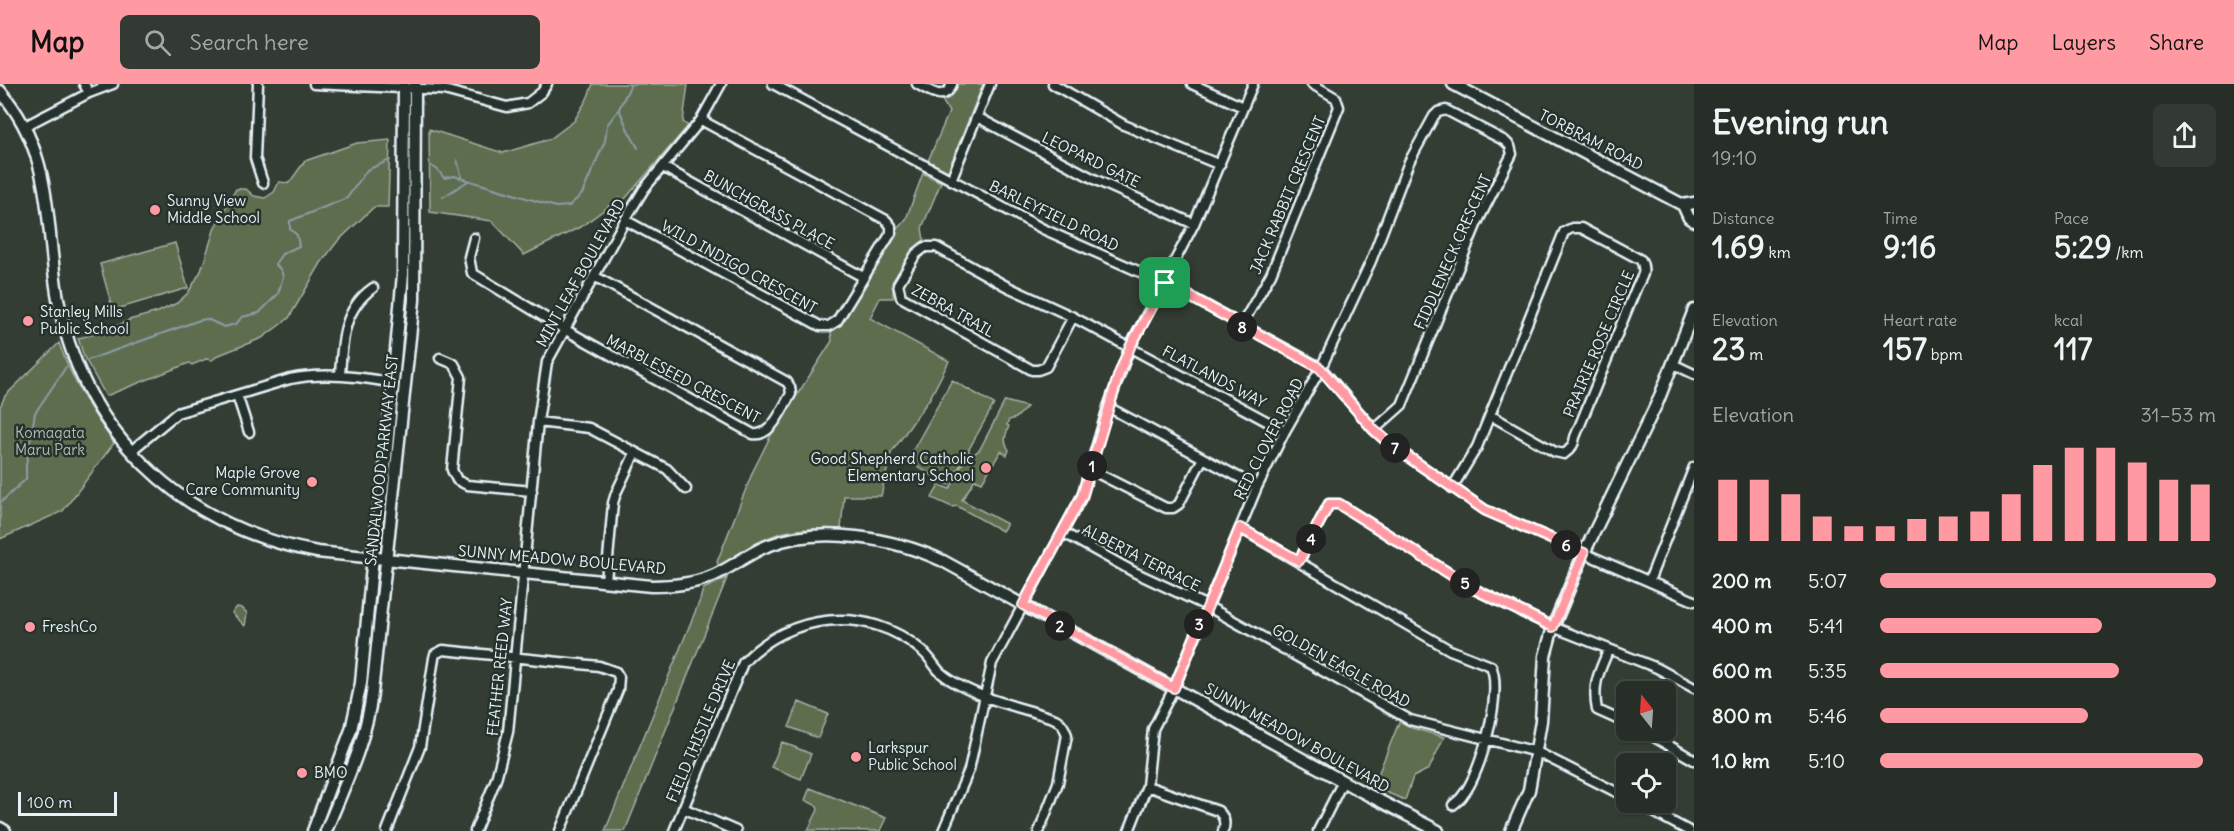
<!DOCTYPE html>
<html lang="en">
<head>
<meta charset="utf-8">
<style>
  :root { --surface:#272e27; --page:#333a33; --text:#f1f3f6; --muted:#a4a8a7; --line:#434a44; --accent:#ff9aa2 }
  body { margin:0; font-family:Delius,sans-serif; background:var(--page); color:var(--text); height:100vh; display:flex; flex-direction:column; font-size:22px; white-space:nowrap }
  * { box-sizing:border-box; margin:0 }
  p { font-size:20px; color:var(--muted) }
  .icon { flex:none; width:33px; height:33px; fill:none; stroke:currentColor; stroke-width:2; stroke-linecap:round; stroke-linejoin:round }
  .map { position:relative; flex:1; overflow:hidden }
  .sheet { display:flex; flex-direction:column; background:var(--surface); width:540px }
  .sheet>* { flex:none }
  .needle { width:39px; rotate:343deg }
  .fabs { position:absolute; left:1616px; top:597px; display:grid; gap:12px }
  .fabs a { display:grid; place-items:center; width:60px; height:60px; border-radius:9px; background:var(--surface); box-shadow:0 2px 4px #0004,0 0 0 2px var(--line); font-size:30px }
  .scale { position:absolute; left:18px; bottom:15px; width:99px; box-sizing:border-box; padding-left:6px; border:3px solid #e8f1f8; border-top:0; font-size:16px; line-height:21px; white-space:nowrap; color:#e8f1f8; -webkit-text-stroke:4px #26332d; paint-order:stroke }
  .pin { position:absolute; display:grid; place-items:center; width:51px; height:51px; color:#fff; margin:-26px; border-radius:12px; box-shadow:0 3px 9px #0006 }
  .km { position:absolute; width:30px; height:30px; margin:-15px; border-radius:50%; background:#222; color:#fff; font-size:16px; line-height:30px; text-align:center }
  .round { display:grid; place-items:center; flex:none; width:63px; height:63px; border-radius:9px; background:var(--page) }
  .headline { display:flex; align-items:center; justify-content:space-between; height:102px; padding:0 18px }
  h1 { font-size:33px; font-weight:800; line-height:45px }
  .stats { display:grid; grid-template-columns:repeat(3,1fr); gap:9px; height:102px; padding:6px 18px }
  .stats div { display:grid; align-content:center }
  .stats b { font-size:30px; font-weight:800 }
  .stats small { font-size:16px; font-weight:400 }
  .stats p { font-size:16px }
  .chart { height:168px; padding:12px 18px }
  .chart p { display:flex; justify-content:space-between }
  .chart svg { width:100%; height:108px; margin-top:6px; stroke:var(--accent); stroke-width:6 }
  ul { padding:0 18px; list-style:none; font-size:20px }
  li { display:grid; grid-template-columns:96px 72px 1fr; align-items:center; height:45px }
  li i { height:15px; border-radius:8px; background:var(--accent) }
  header { display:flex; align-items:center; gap:36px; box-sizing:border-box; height:84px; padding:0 30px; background:var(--accent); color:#111 }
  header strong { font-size:28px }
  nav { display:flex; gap:33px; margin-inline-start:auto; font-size:21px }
  .search { width:420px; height:54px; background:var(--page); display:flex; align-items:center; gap:15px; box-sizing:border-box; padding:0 21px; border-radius:9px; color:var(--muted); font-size:22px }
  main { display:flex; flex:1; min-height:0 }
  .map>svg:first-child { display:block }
  .green { fill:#5f6d4f; stroke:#a4afa4; stroke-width:1.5 }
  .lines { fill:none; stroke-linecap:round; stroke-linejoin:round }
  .stream { stroke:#899ea6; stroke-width:2 }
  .street-casing { stroke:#e8f1f8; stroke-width:13 }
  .secondary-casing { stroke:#e8f1f8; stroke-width:15 }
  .street { stroke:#26332d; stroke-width:8 }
  .secondary { stroke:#26332d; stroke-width:10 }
  .route-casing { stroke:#fff; stroke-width:12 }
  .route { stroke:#ff9aa2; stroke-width:8 }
  .poi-dot { fill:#ff9aa2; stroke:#26332d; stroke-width:2 }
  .labels { text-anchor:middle; stroke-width:5; stroke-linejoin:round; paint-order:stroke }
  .street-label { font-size:15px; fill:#e8f1f8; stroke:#26332d }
  .poi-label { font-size:15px; fill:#e8f1f8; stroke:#26332d; text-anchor:start }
  .park-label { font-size:15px; fill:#b1bcb4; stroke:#26332d }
</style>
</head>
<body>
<header>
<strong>Map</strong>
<div class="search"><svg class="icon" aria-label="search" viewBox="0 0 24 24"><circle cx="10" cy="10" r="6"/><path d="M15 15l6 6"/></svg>Search here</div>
<nav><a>Map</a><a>Layers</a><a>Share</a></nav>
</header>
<main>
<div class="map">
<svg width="1694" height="747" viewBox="0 0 1694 747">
  <rect width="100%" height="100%" fill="#343d34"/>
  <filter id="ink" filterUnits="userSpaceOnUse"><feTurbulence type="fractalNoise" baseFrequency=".0167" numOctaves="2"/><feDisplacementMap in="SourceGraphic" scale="12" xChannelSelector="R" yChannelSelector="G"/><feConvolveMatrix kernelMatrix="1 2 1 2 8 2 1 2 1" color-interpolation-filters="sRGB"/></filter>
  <g filter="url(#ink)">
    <!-- green -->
    <path class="green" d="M593,0H688L683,38L688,42L624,116L620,114L582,142L524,171L492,137L430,128L429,45L503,69L550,55L574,37L587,15Z
      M957,0H983L948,87L928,77L949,28L942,16L950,13Z
      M390,56L388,123H374L337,158L321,179L289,234L262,254L219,271L212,276L206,275L192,281L189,279L106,312L84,273L78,254L104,248L129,236L158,228L177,219L188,209L201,187L215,143L236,105H246L254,112L265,114L274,108L279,98L289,99L305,77L357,59Z
      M923,89L941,98L922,144L924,156L917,162L893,200V214H880L870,234L949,277L930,314L891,369L881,412H844L841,445C821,445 800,444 781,449C758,456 739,470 719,482L717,478L753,387L771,351L832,257L831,248L838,243L895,152L897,145L906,135Z
      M175,159L188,204L113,226L100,180Z
      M59,259C72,296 91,328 114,359L63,427L0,455V323L5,312Z
      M952,296L994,320L968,367L974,370L980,365L1005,317L1027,323L1016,334L1009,336L1007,341L1009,342C1005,352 1003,357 1009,366L1007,371L1001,367L982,398L975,395L962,416L1007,440L1002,447L957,422L952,423L932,414L939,401L950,405L967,370L949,401L907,377Z
      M727,494L625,747H605L700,516L703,505Z
      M237,523L242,524L247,529L245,542L232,529Z
      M799,618L828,630L818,654L789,643Z
      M1400,636L1412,644L1444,653L1429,685L1413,693L1405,716L1373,703Z
      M782,658L811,670L801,695L771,683Z
      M810,704L886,734L880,747L808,746L818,726L817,722L805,716Z"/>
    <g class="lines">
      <!-- stream -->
      <path class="stream" d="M619,25L628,46L638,64
        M457,76L462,94
        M430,81L438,86L444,94L454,92L556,123L569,122L582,110L605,57L607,41L619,25L631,0
        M443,113L468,97
        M88,276L200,236L207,235L224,243L236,240L242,233L259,229L278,210L283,193L281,186L275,180L282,170L299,162L297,151L290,145V137L347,114L367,86L390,76
        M0,419L26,395V381L35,329L66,283"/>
      <defs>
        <path id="street" d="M84,0L89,9
          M258,0L255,74L263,99
          M314,0L444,6L507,23L528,19L542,8L547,0
          M773,0L1043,145L1165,199L1321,284L1374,346L1391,361L1485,426L1694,517
          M917,0C930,7 945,19 952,0
          M1053,0L1124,41L1220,81
          M1192,0L1243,23
          M977,33L1096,96L1194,140
          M25,42L89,9L113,0
          M663,83L863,193
          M951,96L990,0
          M625,136L820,242H829L837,237L891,149V142L886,136L701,36
          M474,154L469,173L472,189L564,245L753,350C772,353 782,324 791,310L790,303L787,298L594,192
          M1073,233L1046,283L1038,286H1032L901,213L898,200L916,170L925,163H936L1006,202L1073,233L1285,347
          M1241,242L1271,190L1339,23L1336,14L1312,0
          M440,274L454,280L461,293L452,386L457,396L467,401L532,407
          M1673,280L1694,290
          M340,292C342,257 343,225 373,204
          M237,311L249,348
          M1108,323L1257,403
          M538,338L589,344L667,385L686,405
          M131,367L177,329L290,295C323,288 359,292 393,299
          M1091,386L1166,424H1173L1179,420L1203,374
          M1452,404L1477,363L1564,148L1572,144H1581L1641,176C1646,187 1643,192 1637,202L1575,353C1574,361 1571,365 1564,370L1555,368L1490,331
          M1240,444L1450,566L1491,582C1503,608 1481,690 1463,711C1461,715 1456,718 1453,721
          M1064,449L1134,488L1207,522L1410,636L1537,668L1626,713
          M1299,477L1329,420H1339L1474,505L1553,543L1657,584L1694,604
          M606,497L613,419L616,409L635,369
          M1649,497L1694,383
          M1609,565C1599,588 1592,600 1597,626L1626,639
          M1642,646L1694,676
          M1147,702L1218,727C1224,732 1226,739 1223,747
          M1635,718L1689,747
          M683,724L736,747
          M387,747L420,663L434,574L435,570L443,566L599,582L616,588L619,593L618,606L560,747
          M475,747L496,695L508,648L538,338L547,278L625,136L644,105L701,36L721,0
          M674,747L743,579C789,529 868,520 921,566C928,571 933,580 939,587C950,598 968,606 983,612C1001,619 1021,624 1040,630C1045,632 1052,633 1057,636C1062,639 1065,645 1067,651L1058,699L1039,747
          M943,747L969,686L992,579L1082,412L1108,323L1130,263L1194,140L1253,0
          M1129,747L1147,702L1153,645L1174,604L1257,403L1285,347L1321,284L1371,177L1409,78L1434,32L1438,28L1446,26L1505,57L1510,62L1512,70L1476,141L1402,321L1374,346
          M1318,747L1343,697"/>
        <path id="secondary" d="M1453,0L1683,121L1694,119
          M0,7C53,68 45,135 57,209C80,348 181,443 317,468L651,502C671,502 692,500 710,493C730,485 747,470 767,462C819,441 894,454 943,477L1355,704L1438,747
          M1683,121L1689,134L1694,137
          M0,744L5,747
          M313,747L351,646L361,599L374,461L384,395L403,190L404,0
          M326,747C344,702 366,658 372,609L414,216L415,0
          M1511,747L1529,706L1541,637L1545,572L1553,543L1584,469L1658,317L1694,226"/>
      </defs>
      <!-- street casing -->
      <use href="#street" class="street-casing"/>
      <!-- secondary casing -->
      <use href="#secondary" class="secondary-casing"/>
      <!-- street -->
      <use href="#street" class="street"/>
      <!-- secondary -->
      <use href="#secondary" class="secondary"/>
    </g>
  </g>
  <g class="lines" filter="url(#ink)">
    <defs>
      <path id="route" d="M1165,199L1320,284L1374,346L1391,361L1485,426L1584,469L1553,543L1474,505L1339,420H1329L1299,477L1240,444L1174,604L1023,521L1082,412L1119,290L1130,263Z"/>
    </defs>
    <!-- route casing -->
    <use href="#route" class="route-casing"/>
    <!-- route -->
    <use href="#route" class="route"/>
  </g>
  <!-- markers -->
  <g class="poi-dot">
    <circle cx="155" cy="126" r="6"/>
    <circle cx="28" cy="237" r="6"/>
    <circle cx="986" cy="384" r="6"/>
    <circle cx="312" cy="398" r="6"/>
    <circle cx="30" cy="543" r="6"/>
    <circle cx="856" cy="673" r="6"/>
    <circle cx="302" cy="689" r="6"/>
  </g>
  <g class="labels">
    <!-- street labels -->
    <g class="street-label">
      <text transform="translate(1591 56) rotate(27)" y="5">TORBRAM ROAD</text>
      <text transform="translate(1091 76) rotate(26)" y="5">LEOPARD GATE</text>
      <text transform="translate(1288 111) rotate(-67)" y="5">JACK RABBIT CRESCENT</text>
      <text transform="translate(769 126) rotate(29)" y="5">BUNCHGRASS PLACE</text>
      <text transform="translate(1054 132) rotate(26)" y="5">BARLEYFIELD ROAD</text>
      <text transform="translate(1453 168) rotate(-66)" y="5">FIDDLENECK CRESCENT</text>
      <text transform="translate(739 183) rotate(29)" y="5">WILD INDIGO CRESCENT</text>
      <text transform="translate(581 189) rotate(-61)" y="5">MINT LEAF BOULEVARD</text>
      <text transform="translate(953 227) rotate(29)" y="5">ZEBRA TRAIL</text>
      <text transform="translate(1599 260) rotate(-67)" y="5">PRAIRIE ROSE CIRCLE</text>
      <text transform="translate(1214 293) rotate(28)" y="5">FLATLANDS WAY</text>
      <text transform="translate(683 295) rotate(28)" y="5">MARBLESEED CRESCENT</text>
      <text transform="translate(1269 355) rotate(-63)" y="5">RED CLOVER ROAD</text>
      <text transform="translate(382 376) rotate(-84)" y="5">SANDALWOOD PARKWAY EAST</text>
      <text transform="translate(1141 474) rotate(27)" y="5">ALBERTA TERRACE</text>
      <text transform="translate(562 476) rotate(5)" y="5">SUNNY MEADOW BOULEVARD</text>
      <text transform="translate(1341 582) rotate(29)" y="5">GOLDEN EAGLE ROAD</text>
      <text transform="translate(500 583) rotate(-84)" y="5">FEATHER REED WAY</text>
      <text transform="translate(701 647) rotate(-67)" y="5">FIELD THISTLE DRIVE</text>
      <text transform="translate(1297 654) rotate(29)" y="5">SUNNY MEADOW BOULEVARD</text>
    </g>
    <!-- poi labels -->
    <g class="poi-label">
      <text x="167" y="122">Sunny View<tspan x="167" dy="17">Middle School</tspan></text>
      <text x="40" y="233">Stanley Mills<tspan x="40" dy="17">Public School</tspan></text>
      <text x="974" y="380" text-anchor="end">Good Shepherd Catholic<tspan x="974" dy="17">Elementary School</tspan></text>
      <text x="300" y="394" text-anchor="end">Maple Grove<tspan x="300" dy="17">Care Community</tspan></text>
      <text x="42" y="548">FreshCo</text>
      <text x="868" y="669">Larkspur<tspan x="868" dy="17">Public School</tspan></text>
      <text x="314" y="694">BMO</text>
    </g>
    <!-- park labels -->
    <g class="park-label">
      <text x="50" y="354">Komagata<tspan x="50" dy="17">Maru Park</tspan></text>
    </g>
  </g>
</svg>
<div class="fabs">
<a><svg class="needle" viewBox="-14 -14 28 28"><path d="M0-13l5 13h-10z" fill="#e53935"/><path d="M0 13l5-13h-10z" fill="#a4a8a7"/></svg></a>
<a><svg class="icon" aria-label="locate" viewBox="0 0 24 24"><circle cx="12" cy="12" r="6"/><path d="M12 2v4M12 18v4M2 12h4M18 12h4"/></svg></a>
</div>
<div class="scale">100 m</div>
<div class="pin" style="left:1165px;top:199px;background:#1e9e55"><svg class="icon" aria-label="arrive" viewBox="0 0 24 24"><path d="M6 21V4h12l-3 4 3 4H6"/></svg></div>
<b class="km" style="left:1092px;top:382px">1</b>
<b class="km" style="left:1060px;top:542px">2</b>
<b class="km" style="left:1199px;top:540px">3</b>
<b class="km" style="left:1311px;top:455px">4</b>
<b class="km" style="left:1465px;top:499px">5</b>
<b class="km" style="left:1566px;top:461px">6</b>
<b class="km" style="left:1395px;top:364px">7</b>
<b class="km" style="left:1242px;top:243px">8</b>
</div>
<section class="sheet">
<div class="headline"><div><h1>Evening run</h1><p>19:10</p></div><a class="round"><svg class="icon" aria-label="share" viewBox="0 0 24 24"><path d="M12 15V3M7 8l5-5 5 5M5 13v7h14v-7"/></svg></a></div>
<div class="stats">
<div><p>Distance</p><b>1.69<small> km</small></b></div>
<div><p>Time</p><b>9:16</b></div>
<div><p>Pace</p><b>5:29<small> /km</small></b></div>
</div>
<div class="stats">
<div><p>Elevation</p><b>23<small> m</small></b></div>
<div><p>Heart rate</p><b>157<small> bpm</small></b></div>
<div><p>kcal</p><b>117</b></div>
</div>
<div class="chart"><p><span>Elevation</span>31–53 m</p>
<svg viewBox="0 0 160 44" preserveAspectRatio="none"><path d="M5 44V19M15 44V19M25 44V25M35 44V34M45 44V38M55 44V38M65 44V35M75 44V34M85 44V32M95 44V25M105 44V13M115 44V6M125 44V6M135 44V12M145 44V19M155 44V21"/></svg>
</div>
<ul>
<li><b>200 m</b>5:07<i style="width:100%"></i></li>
<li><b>400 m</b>5:41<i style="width:66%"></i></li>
<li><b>600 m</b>5:35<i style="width:71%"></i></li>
<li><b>800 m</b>5:46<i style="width:62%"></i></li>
<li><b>1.0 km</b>5:10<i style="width:96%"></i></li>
</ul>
</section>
</main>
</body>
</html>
